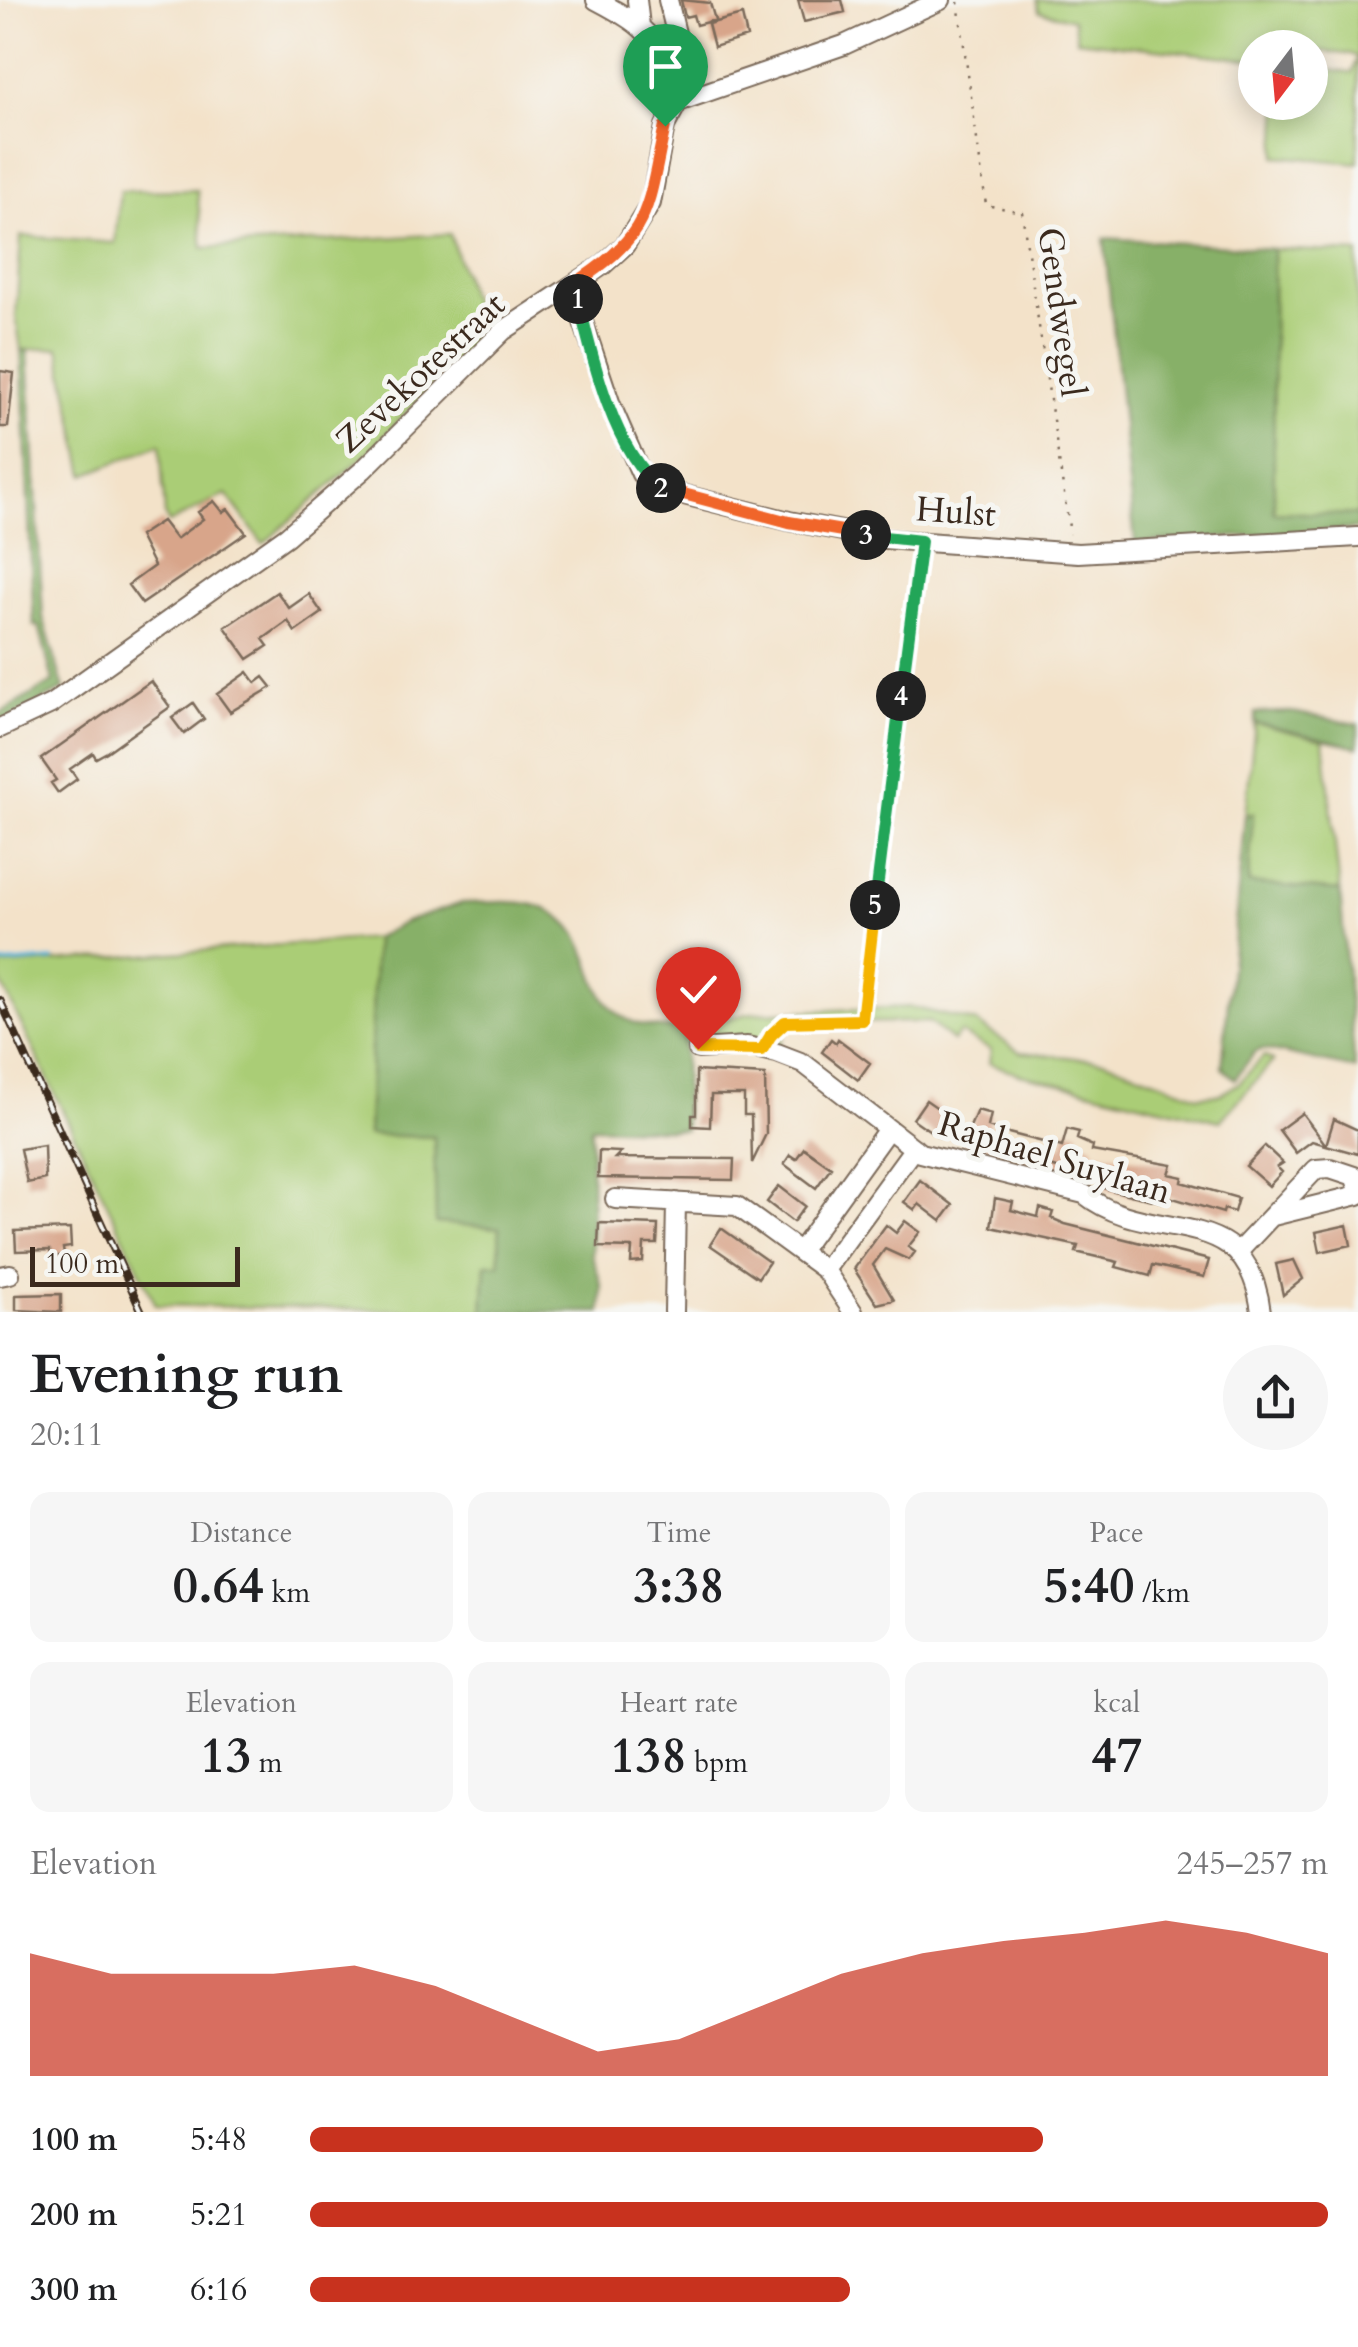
<!DOCTYPE html>
<html lang="en">
<head>
<meta charset="utf-8">
<style>
  :root { --surface:#fff; --page:#f6f6f6; --text:#202124; --muted:#757577; --accent:#c8321e }
  body { margin:0; font-family:Cardo,serif; background:var(--page); color:var(--text); height:100vh; display:flex; flex-direction:column; font-size:38px; white-space:nowrap }
  * { box-sizing:border-box; margin:0 }
  p { font-size:32px; color:var(--muted) }
  .icon { flex:none; width:55px; height:55px; fill:none; stroke:currentColor; stroke-width:2; stroke-linecap:round; stroke-linejoin:round }
  .map { position:relative; height:1312px; overflow:hidden }
  .side { display:flex; flex-direction:column; background:var(--surface); flex:1 }
  .side>* { flex:none }
  .needle { width:65px; rotate:196deg }
  .fabs { position:absolute; left:1238px; top:30px; display:grid; gap:20px }
  .fabs a { display:grid; place-items:center; width:90px; height:90px; border-radius:50%; background:var(--surface); box-shadow:0 5px 25px #0003; font-size:50px }
  .scale { position:absolute; left:30px; bottom:25px; width:210px; box-sizing:border-box; padding-left:10px; border:5px solid #3b2a1e; border-top:0; font-size:28px; line-height:35px; white-space:nowrap; color:#3b2a1e; -webkit-text-stroke:8px #f6f6f2; paint-order:stroke }
  .pin { position:absolute; display:grid; place-items:center; width:85px; height:85px; color:#fff; margin:-102px -42px; border-radius:50% 50% 50% 0; rotate:-45deg; box-shadow:0 0 10px #0007 }
  .pin .icon { rotate:45deg }
  .km { position:absolute; width:50px; height:50px; margin:-25px; border-radius:50%; background:#222; color:#fff; font-size:28px; line-height:50px; text-align:center }
  .round { display:grid; place-items:center; flex:none; width:105px; height:105px; border-radius:52px; background:var(--page) }
  .headline { display:flex; align-items:center; justify-content:space-between; height:170px; padding:0 30px }
  h1 { font-size:55px; font-weight:700; line-height:75px }
  .stats { display:grid; grid-template-columns:repeat(3,1fr); gap:15px; height:170px; padding:10px 30px }
  .stats div { display:grid; align-content:center; border-radius:20px; background:var(--page); text-align:center }
  .stats b { font-size:50px; font-weight:700 }
  .stats small { font-size:28px; font-weight:400 }
  .stats p { font-size:28px }
  .chart { height:280px; padding:20px 30px }
  .chart p { display:flex; justify-content:space-between }
  .chart svg { width:100%; height:180px; margin-top:10px; fill:var(--accent); opacity:.7 }
  ul { padding:0 30px; list-style:none; font-size:32px }
  li { display:grid; grid-template-columns:160px 120px 1fr; align-items:center; height:75px }
  li i { height:25px; border-radius:12px; background:var(--accent) }
  .map>svg:first-child { display:block }
  .green { fill:#aacd76; stroke:#727c4a; stroke-width:2.5 }
  .forest { fill:#87b067; stroke:#616d42; stroke-width:2.5 }
  .lines { fill:none; stroke-linecap:round; stroke-linejoin:round }
  .stream { stroke:#5cb7da; stroke-width:4 }
  .building { fill:#d8a58a }
  .minor-casing { stroke:#7b6a5a; stroke-width:22 }
  .path { stroke:#7b6a5a; stroke-width:2.5; stroke-dasharray:2.5 8; stroke-linecap:butt }
  .minor { stroke:#fff; stroke-width:18 }
  .rail-casing { stroke:#3b2a1e; stroke-width:8 }
  .rail { stroke:#f6f6f2; stroke-width:4; stroke-dasharray:11; stroke-linecap:butt }
  .split-1-casing { stroke:#fff; stroke-width:20 }
  .split-2-casing { stroke:#fff; stroke-width:20 }
  .split-3-casing { stroke:#fff; stroke-width:20 }
  .split-4-casing { stroke:#fff; stroke-width:20 }
  .split-5-casing { stroke:#fff; stroke-width:20 }
  .split-6-casing { stroke:#fff; stroke-width:20 }
  .split-7-casing { stroke:#fff; stroke-width:20 }
  .split-1 { stroke:#f0652b; stroke-width:12 }
  .split-2 { stroke:#22a559; stroke-width:12 }
  .split-3 { stroke:#f0652b; stroke-width:12 }
  .split-4 { stroke:#22a559; stroke-width:12 }
  .split-5 { stroke:#22a559; stroke-width:12 }
  .split-6 { stroke:#f5b400; stroke-width:12 }
  .split-7 { stroke:#f5b400; stroke-width:12 }
  .labels { text-anchor:middle; stroke-width:10; stroke-linejoin:round; paint-order:stroke }
  .street-label { font-size:35px; fill:#3b2a1e; stroke:#f6f6f2 }
</style>
</head>
<body>
<div class="map">
<svg width="1358" height="1312" viewBox="0 0 1358 1312">
  <rect width="100%" height="100%" fill="#f6f6f2"/>
  <filter id="ink" filterUnits="userSpaceOnUse"><feTurbulence type="fractalNoise" baseFrequency=".01" numOctaves="2"/><feDisplacementMap in="SourceGraphic" scale="20" xChannelSelector="R" yChannelSelector="G"/><feConvolveMatrix kernelMatrix="1 2 1 2 8 2 1 2 1" color-interpolation-filters="sRGB"/></filter>
  <filter id="wash" filterUnits="userSpaceOnUse"><feTurbulence type="fractalNoise" baseFrequency=".0048" numOctaves="4" result="noise"/><feDisplacementMap in="SourceGraphic" scale="40" xChannelSelector="R" yChannelSelector="G"/><feGaussianBlur stdDeviation="2.25" result="paint"/><feColorMatrix in="noise" values="0 0 0 0 0 0 0 0 0 0 0 0 0 0 0 0 0 1.4 0 .05"/><feComposite in="paint" operator="in"/></filter>
  <g filter="url(#wash)">
    <rect width="100%" height="100%" fill="#f3e2c9"/>
    <!-- green -->
    <path class="green" d="M1037,0H1358V163L1276,156L1279,103L1310,102V68L1352,73L1357,58L1353,55L1260,44L1255,48V60L1077,40L1073,19L1039,11Z
      M197,190L203,248L450,234L482,332L370,451L263,544L226,494L169,523L165,516L160,444L85,475L59,348L21,350L16,317L21,236L115,243L120,191Z
      M1273,249L1358,253V515L1274,512Z
      M1255,723L1324,740L1340,891L1248,884L1253,814L1245,815Z
      M375,938L368,1135L435,1137L499,1228L500,1264L486,1265L483,1312L156,1305L0,980V966Z
      M911,1007L975,1022L1020,1052L1106,1061L1198,1096L1221,1094L1239,1083L1264,1056L1273,1061L1220,1121L1020,1074L989,1063L991,1050L960,1033L953,1041L929,1022L788,1023L779,1047L733,1041L685,1042L684,1028L752,1013Z"/>
    <!-- forest -->
    <path class="forest" d="M1104,238L1273,249L1274,512L1358,515V529L1135,543Z
      M21,350L28,351L43,617L64,689L0,723V713L53,682L39,626H34Z
      M1291,712L1358,724V747L1255,723V713Z
      M1253,814L1248,883L1340,891L1355,1069L1263,1049L1255,1052L1235,1079L1222,1068L1245,815Z
      M462,903C488,903 521,898 546,909C616,938 564,1035 684,1028L685,1130L591,1127L592,1255L602,1287L601,1312H483L486,1264H500L499,1228L436,1223L434,1137L368,1135L375,938L405,922Z"/>
    <g class="lines">
      <!-- stream -->
      <path class="stream" d="M2,964L53,960"/>
    </g>
    <g id="blocks">
      <!-- building -->
      <path class="building" d="M681,0L710,3L715,20L696,25L693,15L685,17Z
        M798,0H842L845,12L804,22Z
        M742,15L747,37L714,47L708,24Z
        M0,371L14,373L8,427H0Z
        M214,501L223,512L228,509L246,533L142,604L128,585L154,566L139,536L162,521L176,539L203,519L198,512Z
        M277,592L289,608L309,594L322,613L295,632L288,621L263,639L268,646L248,659L225,627Z
        M248,672L256,683L264,677L272,687L230,712L217,694Z
        M151,681L170,707L107,752L96,758L93,753L70,769L77,779L58,793L51,783L56,780L41,759Z
        M193,703L204,719L184,734L172,718Z
        M831,1039L836,1043L838,1039L870,1063L858,1080L822,1052Z
        M696,1071L765,1075L766,1134L752,1163L751,1115H744V1095H711L710,1127L692,1126V1115H696Z
        M926,1100L952,1118L939,1137L913,1119Z
        M977,1110L991,1114L988,1127L997,1130L1062,1147L1067,1129L1079,1132L1077,1139L1093,1146L1092,1151L1172,1165L1169,1174L1183,1177L1182,1182L1238,1198L1234,1212L1224,1209L1223,1213L1163,1195L1162,1202L1130,1195L1100,1187L1104,1173L1072,1165L1070,1172L1013,1155L1014,1152L963,1144Z
        M1302,1113L1326,1145L1312,1141L1296,1153L1279,1130Z
        M1334,1119L1358,1130V1154L1326,1145Z
        M44,1145L45,1179L27,1183L20,1149Z
        M1265,1146L1283,1163L1277,1167L1282,1172L1269,1186L1246,1166Z
        M804,1148L831,1167L816,1188L784,1164L790,1155L796,1159Z
        M599,1151L621,1152L615,1158L734,1159L733,1180L598,1178Z
        M920,1180L953,1205L941,1221L919,1204L915,1210L904,1202Z
        M779,1186L805,1206L793,1222L767,1202Z
        M995,1198L1013,1202L1011,1210L1038,1217L1040,1208L1053,1212L1051,1218L1065,1224L1209,1260L1204,1277L1153,1265L1150,1276L1116,1267L1118,1262L1076,1252L1078,1246L991,1227Z
        M905,1221L920,1232L908,1247L915,1252L909,1260L885,1249L873,1265L894,1300L877,1304L854,1269L886,1225L896,1233Z
        M599,1223L658,1225L657,1244H644L643,1262L631,1263L632,1248L598,1247Z
        M1347,1225L1351,1245L1320,1252L1316,1232Z
        M721,1228L769,1262L758,1278L710,1245Z
        M70,1229L71,1247L63,1248L64,1256H51L50,1250L16,1251L15,1231Z
        M1294,1260L1303,1279L1283,1295L1276,1264Z
        M61,1294V1312L16,1310V1295Z"/>
    </g>
  </g>
  <g filter="url(#ink)">
    <use href="#blocks" fill-opacity="0" stroke="#7b6a5a" stroke-width="2.5"/>
    <g class="lines">
      <defs>
        <path id="minor" d="M596,0C653,30 661,41 678,102
          M637,0L640,26
          M678,102L844,45L941,0
          M571,286L611,405L641,474L664,490L789,521L885,539L1078,553L1358,537
          M0,728L51,704L287,536L363,470L503,331L603,265L625,245L651,203L665,126L688,83L668,0
          M698,1049L747,1046L777,1053L803,1063L920,1153L1084,1194C1152,1249 1247,1196 1261,1312
          M615,1199L737,1206L825,1270L853,1312
          M1273,1216L1358,1195
          M801,1250L888,1129
          M1239,1251L1316,1169L1330,1168L1354,1176L1358,1187
          M825,1270L914,1148
          M0,1276L10,1274
          M674,1312L676,1202"/>
      </defs>
      <!-- minor casing -->
      <use href="#minor" class="minor-casing"/>
      <!-- path -->
      <path class="path" d="M958,2L986,205L1022,212L1070,534
        M771,1035L785,1021L862,1019L919,558"/>
      <!-- minor -->
      <use href="#minor" class="minor"/>
      <defs>
        <path id="rail" d="M0,1000L142,1312"/>
      </defs>
      <!-- rail casing -->
      <use href="#rail" class="rail-casing"/>
      <!-- rail -->
      <use href="#rail" class="rail"/>
    </g>
  </g>
  <g class="lines" filter="url(#ink)">
    <defs>
      <path id="split-1" d="M578,299L571,286C652,233 646,214 665,126"/>
      <path id="split-2" d="M578,299C591,354 614,454 661,488"/>
      <path id="split-3" d="M661,488L789,522L866,535"/>
      <path id="split-4" d="M866,535L921,541L901,696"/>
      <path id="split-5" d="M875,905L901,696"/>
      <path id="split-6" d="M771,1035L785,1022L862,1020L875,905"/>
      <path id="split-7" d="M698,1049L762,1050L771,1035"/>
    </defs>
    <!-- split-1 casing -->
    <use href="#split-1" class="split-1-casing"/>
    <!-- split-2 casing -->
    <use href="#split-2" class="split-2-casing"/>
    <!-- split-3 casing -->
    <use href="#split-3" class="split-3-casing"/>
    <!-- split-4 casing -->
    <use href="#split-4" class="split-4-casing"/>
    <!-- split-5 casing -->
    <use href="#split-5" class="split-5-casing"/>
    <!-- split-6 casing -->
    <use href="#split-6" class="split-6-casing"/>
    <!-- split-7 casing -->
    <use href="#split-7" class="split-7-casing"/>
    <!-- split-1 -->
    <use href="#split-1" class="split-1"/>
    <!-- split-2 -->
    <use href="#split-2" class="split-2"/>
    <!-- split-3 -->
    <use href="#split-3" class="split-3"/>
    <!-- split-4 -->
    <use href="#split-4" class="split-4"/>
    <!-- split-5 -->
    <use href="#split-5" class="split-5"/>
    <!-- split-6 -->
    <use href="#split-6" class="split-6"/>
    <!-- split-7 -->
    <use href="#split-7" class="split-7"/>
  </g>
  <g class="labels">
    <!-- street labels -->
    <g class="street-label">
      <text transform="translate(1062 312) rotate(82)" y="12">Gendwegel</text>
      <text transform="translate(420 372) rotate(-43)" y="12">Zevekotestraat</text>
      <text transform="translate(956 511) rotate(4)" y="12">Hulst</text>
      <text transform="translate(1055 1157) rotate(17)" y="12">Raphael Suylaan</text>
    </g>
  </g>
</svg>
<div class="fabs">
<a><svg class="needle" viewBox="-14 -14 28 28"><path d="M0-13l5 13h-10z" fill="#e53935"/><path d="M0 13l5-13h-10z" fill="#757577"/></svg></a>
</div>
<div class="scale">100 m</div>
<div class="pin" style="left:665px;top:126px;background:#1e9e55"><svg class="icon" aria-label="arrive" viewBox="0 0 24 24"><path d="M6 21V4h12l-3 4 3 4H6"/></svg></div>
<div class="pin" style="left:698px;top:1049px;background:#d93025"><svg class="icon" aria-label="check" viewBox="0 0 24 24"><path d="M5 12l5 5 9-10"/></svg></div>
<b class="km" style="left:578px;top:299px">1</b>
<b class="km" style="left:661px;top:488px">2</b>
<b class="km" style="left:866px;top:535px">3</b>
<b class="km" style="left:901px;top:696px">4</b>
<b class="km" style="left:875px;top:905px">5</b>
</div>
<section class="side">
<div class="headline"><div><h1>Evening run</h1><p>20:11</p></div><a class="round"><svg class="icon" aria-label="share" viewBox="0 0 24 24"><path d="M12 15V3M7 8l5-5 5 5M5 13v7h14v-7"/></svg></a></div>
<div class="stats">
<div><p>Distance</p><b>0.64<small> km</small></b></div>
<div><p>Time</p><b>3:38</b></div>
<div><p>Pace</p><b>5:40<small> /km</small></b></div>
</div>
<div class="stats">
<div><p>Elevation</p><b>13<small> m</small></b></div>
<div><p>Heart rate</p><b>138<small> bpm</small></b></div>
<div><p>kcal</p><b>47</b></div>
</div>
<div class="chart"><p><span>Elevation</span>245–257 m</p>
<svg viewBox="0 0 160 44" preserveAspectRatio="none"><path d="M0 44V14L10 19L20 19L30 19L40 17L50 22L60 30L70 38L80 35L90 27L100 19L110 14L120 11L130 9L140 6L150 9L160 14V44z"/></svg>
</div>
<ul>
<li><b>100 m</b>5:48<i style="width:72%"></i></li>
<li><b>200 m</b>5:21<i style="width:100%"></i></li>
<li><b>300 m</b>6:16<i style="width:53%"></i></li>
</ul>
</section>
</body>
</html>
